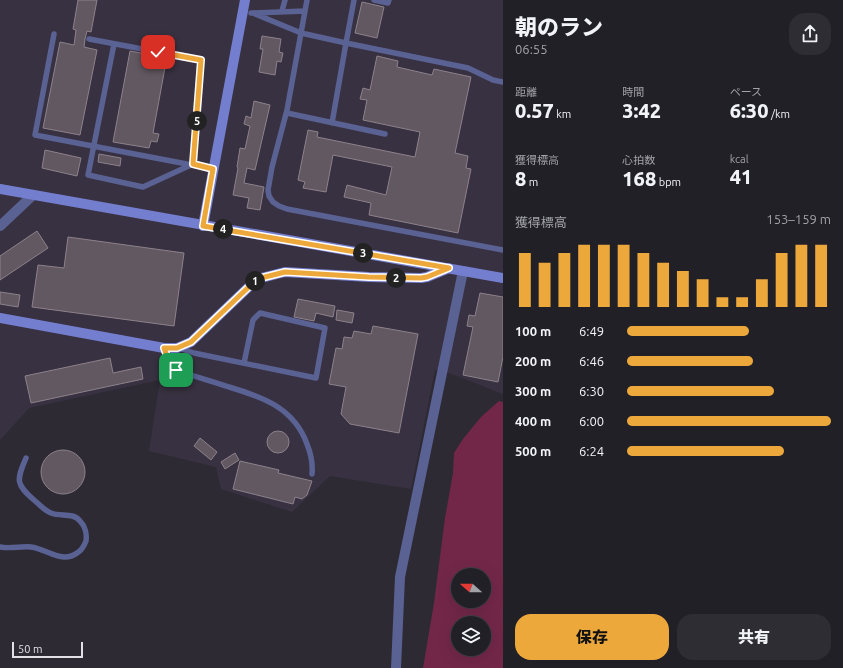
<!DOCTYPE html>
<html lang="ja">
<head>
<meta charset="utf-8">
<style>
  :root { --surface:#222027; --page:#2e2d33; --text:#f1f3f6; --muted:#a2a3a7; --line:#3f3e44; --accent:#eda83c }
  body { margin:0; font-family:Ubuntu,"Noto Sans JP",sans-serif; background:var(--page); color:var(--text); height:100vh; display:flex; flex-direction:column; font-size:15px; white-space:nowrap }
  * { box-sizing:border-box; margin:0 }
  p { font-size:13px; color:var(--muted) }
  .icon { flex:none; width:22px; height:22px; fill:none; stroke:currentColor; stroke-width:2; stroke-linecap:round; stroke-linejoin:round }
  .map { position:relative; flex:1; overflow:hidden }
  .details { display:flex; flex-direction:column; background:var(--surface); width:340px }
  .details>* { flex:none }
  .needle { width:26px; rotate:291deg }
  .controls { position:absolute; left:451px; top:568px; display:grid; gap:8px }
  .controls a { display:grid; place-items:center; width:40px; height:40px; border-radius:50%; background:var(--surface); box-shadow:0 4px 16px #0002,0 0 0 1px var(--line); font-size:20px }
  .scale { position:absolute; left:12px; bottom:10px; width:71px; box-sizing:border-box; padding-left:4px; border:2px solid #e2e0e6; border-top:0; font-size:11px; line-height:14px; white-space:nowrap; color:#e2e0e6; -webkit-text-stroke:3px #2e2a34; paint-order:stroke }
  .pin { position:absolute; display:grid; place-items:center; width:34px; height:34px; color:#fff; margin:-17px; border-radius:8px; box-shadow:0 2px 6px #0006 }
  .km { position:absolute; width:20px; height:20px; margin:-10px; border-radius:50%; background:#222; color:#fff; font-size:11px; line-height:20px; text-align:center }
  .round { display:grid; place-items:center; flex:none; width:42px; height:42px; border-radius:16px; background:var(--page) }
  .headline { display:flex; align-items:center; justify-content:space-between; height:68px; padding:0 12px }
  h1 { font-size:22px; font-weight:800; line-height:30px }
  .stats { display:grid; grid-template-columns:repeat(3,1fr); gap:6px; height:68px; padding:4px 12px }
  .stats div { display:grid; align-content:center }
  .stats b { font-size:20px; font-weight:800 }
  .stats small { font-size:11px; font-weight:400 }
  .stats p { font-size:11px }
  .chart { height:112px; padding:8px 12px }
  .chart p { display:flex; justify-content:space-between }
  .chart svg { width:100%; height:72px; margin-top:4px; stroke:var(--accent); stroke-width:6 }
  .button { display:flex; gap:8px; margin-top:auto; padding:8px 12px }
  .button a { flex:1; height:46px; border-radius:16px; background:var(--accent); color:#111; font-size:16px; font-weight:800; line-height:46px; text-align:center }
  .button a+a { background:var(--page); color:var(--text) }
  ul { padding:0 12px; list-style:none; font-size:13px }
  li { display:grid; grid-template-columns:64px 48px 1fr; align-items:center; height:30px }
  li i { height:10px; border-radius:5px; background:var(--accent) }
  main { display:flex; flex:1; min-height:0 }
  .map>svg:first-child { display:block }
  .built { fill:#383141 }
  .green { fill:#722749; fill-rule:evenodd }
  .building { fill:#625861; stroke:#8d828b }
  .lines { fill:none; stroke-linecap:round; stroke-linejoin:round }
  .lane { stroke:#5a6294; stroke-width:5.5 }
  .street { stroke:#5a6294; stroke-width:10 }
  .secondary { stroke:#747ecf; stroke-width:10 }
  .route-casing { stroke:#fff; stroke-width:8 }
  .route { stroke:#eda83c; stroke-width:5 }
</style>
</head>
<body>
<main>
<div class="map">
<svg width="503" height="668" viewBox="0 0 503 668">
  <rect width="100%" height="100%" fill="#2e2a34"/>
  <!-- built -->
  <path class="built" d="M0,0H503V394L452,374L435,370L411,489L330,476L292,512L221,489L216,467L149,451L160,380L29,408L0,440Z"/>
  <!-- green -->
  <path class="green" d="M499,401L503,402V668H423L434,603L445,518L453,473L454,453L463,439L481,417ZM458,575H484V601H458ZM458,623H484V649H458Z"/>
  <!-- building -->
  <path class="building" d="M78,0H97L91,32L87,31L85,39L84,47L97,50L80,135L43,128L60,42L74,45L76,30L73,29Z
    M362,2L384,7L377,38L355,33Z
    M262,36L281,39L279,52L283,53L281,62L277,61L275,75L259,72L263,49H260Z
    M130,51L146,54L145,58L166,62L153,133L159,134L157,142L151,141L149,148L113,142Z
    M377,56L398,61L397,67L432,75L434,69L471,77L455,153L468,156L466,168L471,169L458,233L369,215L371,203L344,197L347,185L386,195L392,167L333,155L326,192L303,188L305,182L298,180L308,130L318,132L317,137L415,157L420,132L363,120L367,100L360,99L363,88L370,90Z
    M254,101L270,105L255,170L247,168L244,183L264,187L260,210L247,208L249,198L233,195L238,168L237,167L240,148L245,149L250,126L244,124L246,116L251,118Z
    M45,150L81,158L77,176L42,168Z
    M99,154L121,158L120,166L98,162Z
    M37,231L48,248L0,280V256Z
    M68,237L184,253L174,326L32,307L38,265L64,268Z
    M0,292L20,295L18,307L0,304Z
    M480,293L503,297V357L498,382L463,375L473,327L467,326L469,315L475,316Z
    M298,299L335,306L333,317L316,313L314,321L294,317Z
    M337,310L354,313L352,323L336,320Z
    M373,326L418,334L399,433L350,424L341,414L346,387L329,384L336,348L342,349L344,337L352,338L354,331L371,334Z
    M110,358L113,373L141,367L143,379L31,403L25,376Z
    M267 442a11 11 0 1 1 22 0a11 11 0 1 1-22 0Z
    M200,438L217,452L211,460L194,446Z
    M41 472a22 22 0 1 1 44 0a22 22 0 1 1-44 0Z
    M235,453L239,460L225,469L221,462Z
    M240,461L279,470L278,473L312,481L307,495L302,499L295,497L293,504L233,489Z"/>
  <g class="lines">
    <!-- lane -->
    <path class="lane" d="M374,0L388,3L389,0
      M282,11L285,0
      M305,11L307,0
      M251,13L305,11L287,110L272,167L268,190L269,196L273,202L279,206L287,209L503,250
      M253,13L301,33L346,43L354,0
      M54,34L35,135L213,169
      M89,39L201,60L193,164L143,187L88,175L114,44
      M287,113L385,134
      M332,123L346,43L468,68L493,80L503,82
      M164,348L171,367L176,370C193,376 211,381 229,387C263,397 294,408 307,444C311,454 313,464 312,474
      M179,348L194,353L316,378L325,328L260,313L253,320L244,363
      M0,547C10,549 21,546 31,547C47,549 62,564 77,553C81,551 84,546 86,541C87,534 85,526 80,521C73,512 61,517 51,513C45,511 40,505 34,500C16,484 16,481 26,458"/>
    <!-- street -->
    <path class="street" d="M0,226L33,195
      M396,668L400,577L463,271"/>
    <!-- secondary -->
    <path class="secondary" d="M0,189L503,278
      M203,226L245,0
      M0,318L164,348H177L191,342L257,279L285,272L369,277L421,278L427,277L449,268"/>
  </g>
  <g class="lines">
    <defs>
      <path id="route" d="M158,52L201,60L193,164L213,169L203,226L449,268L427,277L421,278L369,277L285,272L257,279L191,342L177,348H164L171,367L176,370"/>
    </defs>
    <!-- route casing -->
    <use href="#route" class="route-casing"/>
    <!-- route -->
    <use href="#route" class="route"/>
  </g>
</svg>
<div class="controls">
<a><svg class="needle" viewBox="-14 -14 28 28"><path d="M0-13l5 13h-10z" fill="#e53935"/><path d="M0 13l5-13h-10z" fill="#a2a3a7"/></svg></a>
<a><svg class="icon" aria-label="layers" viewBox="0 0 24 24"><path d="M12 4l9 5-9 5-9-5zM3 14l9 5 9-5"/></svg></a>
</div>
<div class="scale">50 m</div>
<div class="pin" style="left:176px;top:370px;background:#1e9e55"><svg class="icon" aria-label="arrive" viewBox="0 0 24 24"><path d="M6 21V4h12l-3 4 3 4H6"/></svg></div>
<div class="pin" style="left:158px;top:52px;background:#d93025"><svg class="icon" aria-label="check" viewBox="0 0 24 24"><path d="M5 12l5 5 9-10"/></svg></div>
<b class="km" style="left:255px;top:281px">1</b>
<b class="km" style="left:396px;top:278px">2</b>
<b class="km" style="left:363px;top:253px">3</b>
<b class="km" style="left:223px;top:229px">4</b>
<b class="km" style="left:197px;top:121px">5</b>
</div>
<section class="details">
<div class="headline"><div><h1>朝のラン</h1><p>06:55</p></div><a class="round"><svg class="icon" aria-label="share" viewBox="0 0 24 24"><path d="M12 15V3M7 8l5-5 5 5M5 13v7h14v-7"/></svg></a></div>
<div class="stats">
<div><p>距離</p><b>0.57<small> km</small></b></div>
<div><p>時間</p><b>3:42</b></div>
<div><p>ペース</p><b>6:30<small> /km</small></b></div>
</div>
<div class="stats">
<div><p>獲得標高</p><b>8<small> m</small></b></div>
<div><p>心拍数</p><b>168<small> bpm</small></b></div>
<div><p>kcal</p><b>41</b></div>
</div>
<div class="chart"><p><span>獲得標高</span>153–159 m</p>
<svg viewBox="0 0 160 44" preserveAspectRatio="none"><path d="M5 44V11M15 44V17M25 44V11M35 44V6M45 44V6M55 44V6M65 44V11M75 44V17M85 44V22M95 44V27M105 44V38M115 44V38M125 44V27M135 44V11M145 44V6M155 44V6"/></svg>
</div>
<ul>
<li><b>100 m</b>6:49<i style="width:60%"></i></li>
<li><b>200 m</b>6:46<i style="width:62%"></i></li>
<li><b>300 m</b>6:30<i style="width:72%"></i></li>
<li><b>400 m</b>6:00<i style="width:100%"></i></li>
<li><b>500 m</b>6:24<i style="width:77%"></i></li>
</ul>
<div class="button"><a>保存</a><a>共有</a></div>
</section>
</main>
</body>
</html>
